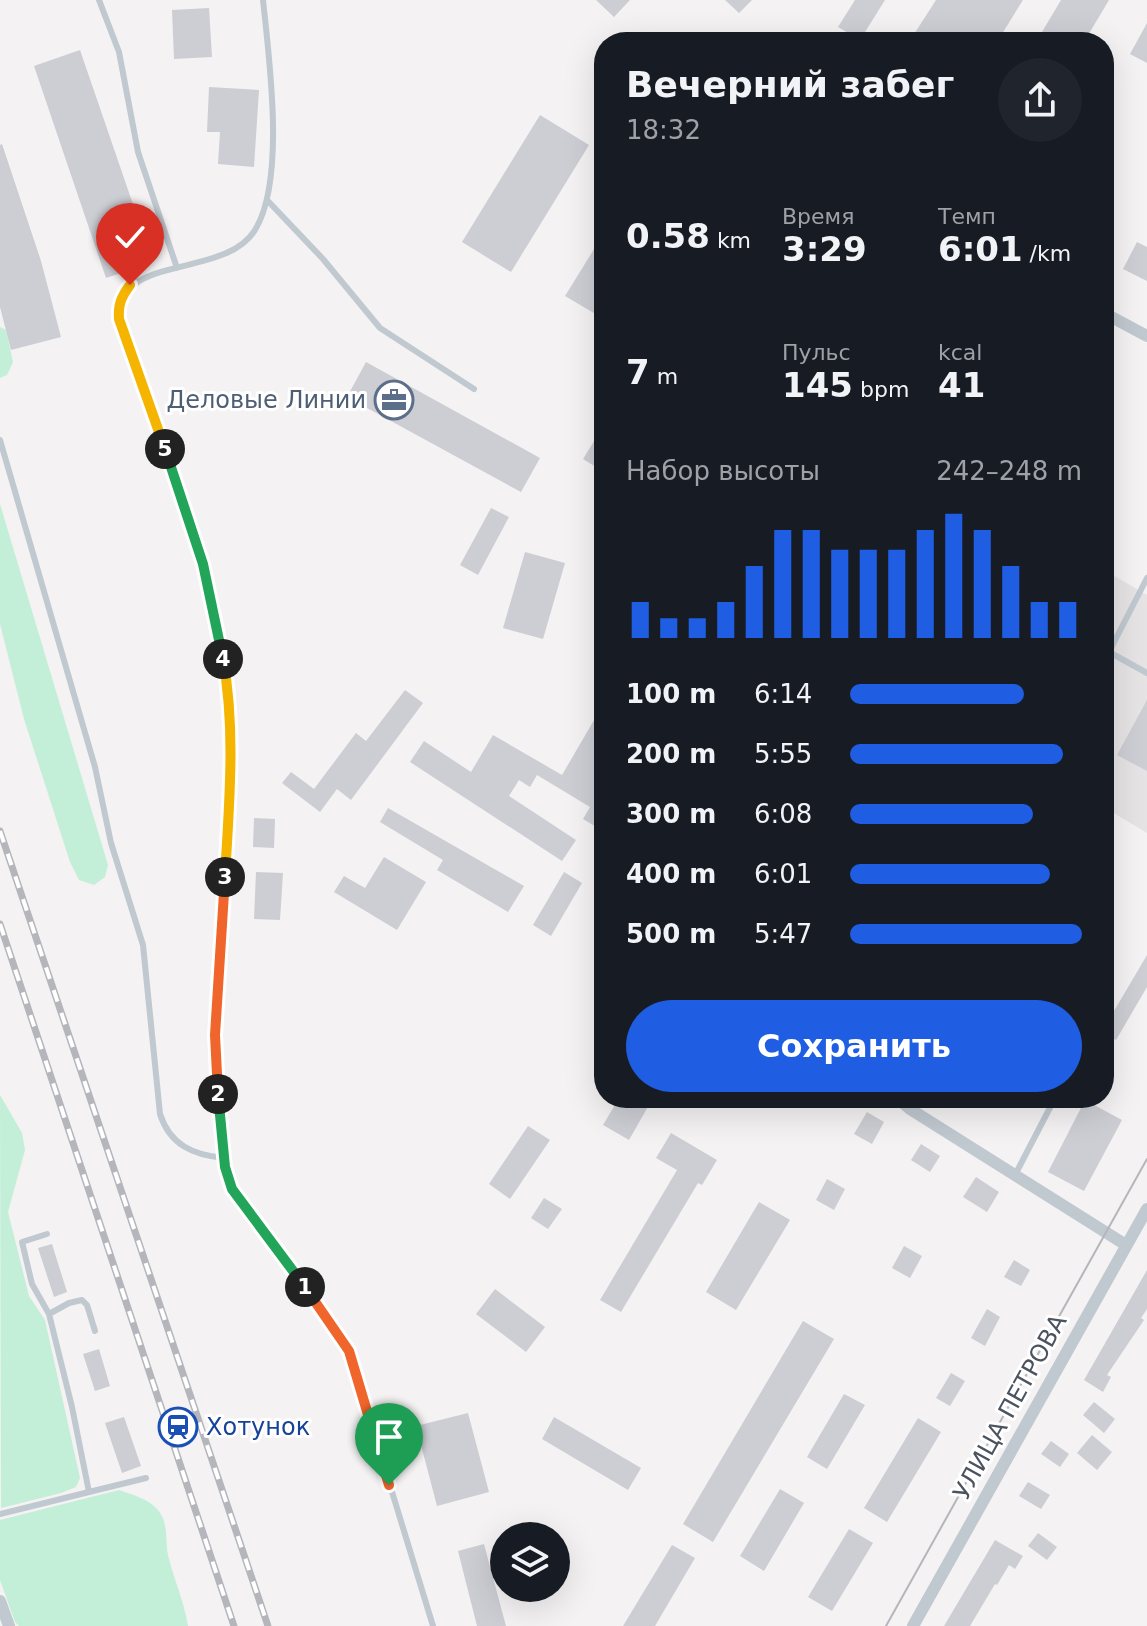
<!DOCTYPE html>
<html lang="ru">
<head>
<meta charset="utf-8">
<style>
  :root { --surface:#171b24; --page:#20242c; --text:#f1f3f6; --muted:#9ea1a6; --accent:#1f5ee2 }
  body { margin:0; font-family:"DejaVu Sans",sans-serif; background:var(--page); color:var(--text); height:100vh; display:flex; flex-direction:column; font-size:30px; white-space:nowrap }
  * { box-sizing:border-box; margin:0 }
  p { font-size:26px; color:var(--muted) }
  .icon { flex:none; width:44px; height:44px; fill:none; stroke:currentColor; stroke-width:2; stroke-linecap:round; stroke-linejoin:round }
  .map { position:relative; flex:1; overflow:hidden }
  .side { position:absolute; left:594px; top:32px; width:520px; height:1076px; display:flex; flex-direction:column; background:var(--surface); border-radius:32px; box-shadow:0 8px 32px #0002 }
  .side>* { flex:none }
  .controls { position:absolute; left:490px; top:1522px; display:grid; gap:16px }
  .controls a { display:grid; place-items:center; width:80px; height:80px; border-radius:50%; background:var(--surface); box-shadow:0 8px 32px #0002; font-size:40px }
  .pin { position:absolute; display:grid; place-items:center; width:68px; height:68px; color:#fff; margin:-82px -34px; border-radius:50% 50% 50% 0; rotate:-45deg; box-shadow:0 0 8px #0007 }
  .pin .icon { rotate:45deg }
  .km { position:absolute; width:40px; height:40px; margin:-20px; border-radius:50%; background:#222; color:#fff; font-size:22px; line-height:40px; text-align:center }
  .round { display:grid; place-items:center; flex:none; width:84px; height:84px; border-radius:42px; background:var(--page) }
  .head { display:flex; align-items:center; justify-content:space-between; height:136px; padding:0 32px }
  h1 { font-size:36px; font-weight:800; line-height:60px }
  .metrics { display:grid; grid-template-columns:repeat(3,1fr); gap:12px; height:136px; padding:8px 32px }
  .metrics div { display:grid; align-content:center }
  .metrics b { font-size:34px; font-weight:800 }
  .metrics small { font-size:22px; font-weight:400 }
  .metrics p { font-size:22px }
  .chart { height:224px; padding:16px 32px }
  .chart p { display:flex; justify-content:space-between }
  .chart svg { width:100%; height:144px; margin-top:8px; stroke:var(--accent); stroke-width:6 }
  .primary-button { display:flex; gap:16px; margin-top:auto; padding:16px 32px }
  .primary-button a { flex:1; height:92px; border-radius:48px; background:var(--accent); color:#fff; font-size:32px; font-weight:800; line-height:92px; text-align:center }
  ul { padding:0 32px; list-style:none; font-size:26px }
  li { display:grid; grid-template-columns:128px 96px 1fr; align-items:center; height:60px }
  li i { height:20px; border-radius:10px; background:var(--accent) }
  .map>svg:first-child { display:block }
  .education { fill:#e5e3e4 }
  .green { fill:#c3efd9 }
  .building { fill:#ccced4 }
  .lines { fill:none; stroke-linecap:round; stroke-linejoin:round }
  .lane { stroke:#c0c8d0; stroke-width:6 }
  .street { stroke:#c0c8d0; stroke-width:12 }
  .tram { stroke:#b4b6bc; stroke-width:2 }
  .rail-casing { stroke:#b4b6bc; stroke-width:7 }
  .rail { stroke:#fff; stroke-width:4; stroke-dasharray:12; stroke-linecap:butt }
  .split-1-casing { stroke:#fff; stroke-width:16 }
  .split-2-casing { stroke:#fff; stroke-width:16 }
  .split-3-casing { stroke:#fff; stroke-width:16 }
  .split-4-casing { stroke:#fff; stroke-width:16 }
  .split-5-casing { stroke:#fff; stroke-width:16 }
  .split-6-casing { stroke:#fff; stroke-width:16 }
  .split-1 { stroke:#f0652b; stroke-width:10 }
  .split-2 { stroke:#22a559; stroke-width:10 }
  .split-3 { stroke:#f0652b; stroke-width:10 }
  .split-4 { stroke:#f5b400; stroke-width:10 }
  .split-5 { stroke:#22a559; stroke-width:10 }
  .split-6 { stroke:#f5b400; stroke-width:10 }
  .labels { text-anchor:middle; stroke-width:6; stroke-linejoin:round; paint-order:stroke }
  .service-label { font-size:24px; fill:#4e5e75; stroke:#fff; text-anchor:end }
  .street-label { font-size:24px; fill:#4a535f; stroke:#fff }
  .transit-label { font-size:24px; fill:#164399; stroke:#fff; text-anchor:start }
</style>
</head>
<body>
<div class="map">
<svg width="1147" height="1626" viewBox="0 0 1147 1626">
  <rect width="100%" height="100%" fill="#f4f2f2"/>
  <!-- education -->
  <path class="education" d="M1104,570L1147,595V833L1104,807Z"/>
  <!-- green -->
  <path class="green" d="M0,327L6,330L13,362L7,375L0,378Z
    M0,504L108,865L105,877L94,885L79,880L70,862L24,719L0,624Z
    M0,1095L22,1133L25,1150L8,1212L29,1296L45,1320L80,1478L76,1487L61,1493L1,1508Z
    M119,1490C132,1495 148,1498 158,1510C170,1525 164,1542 169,1559C175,1582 184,1602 188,1626H19L15,1622L0,1580V1520Z"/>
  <!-- building -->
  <path class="building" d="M596,0H630L614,17Z
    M725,0H752L739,13Z
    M855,0H885L860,40L838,27Z
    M936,0H1023L997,42H909Z
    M1061,0H1109L1084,42H1036Z
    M209,8L212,57L174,59L172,10Z
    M1147,23V63L1130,54Z
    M80,50L148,248L125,256L130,270L106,278L34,66Z
    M209,87L259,90L254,167L218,164L220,132H207Z
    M540,115L589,145L511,272L462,242Z
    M2,144L41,261L61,337L11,350L0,307V145Z
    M604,233V319L565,296Z
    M1137,242L1147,247V281L1123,269Z
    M366,362L540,458L521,492L347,397Z
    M604,425V472L583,459Z
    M491,508L509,517L478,575L460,565Z
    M525,552L565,563L543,639L503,628Z
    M405,690L423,703L351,800L337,789L320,812L282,783L291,772L314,789L356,733L366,741Z
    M1147,700V771L1117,755Z
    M604,703V818L598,828L583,819L590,807L537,775L530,787L519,780L509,796L576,840L562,861L410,762L424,741L471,772L493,735L562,775Z
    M388,808L524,886L508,912L437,870L443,860L380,822Z
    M254,818L275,819L274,848L253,847Z
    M384,857L426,882L397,930L334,892L344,876L365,888Z
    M256,872L283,873L280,920L254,919Z
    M564,872L582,883L551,936L533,925Z
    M1147,955V987L1116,1040L1104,1033V1028Z
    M619,1098H653L629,1140L603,1125Z
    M1085,1100L1122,1120L1084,1191L1048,1172Z
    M867,1112L884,1122L872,1144L854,1134Z
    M528,1126L550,1140L510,1199L489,1184Z
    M671,1133L717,1160L702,1185L698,1183L621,1312L600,1300L677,1170L656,1158Z
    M921,1144L940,1156L930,1172L911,1160Z
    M976,1177L999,1192L987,1212L963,1197Z
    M827,1179L845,1189L834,1210L816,1200Z
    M544,1198L562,1209L548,1229L531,1218Z
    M759,1202L790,1220L736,1310L706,1292Z
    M52,1244L67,1292L54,1297L38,1248Z
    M904,1246L922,1256L910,1278L892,1268Z
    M1014,1260L1030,1270L1021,1286L1004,1277Z
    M1147,1270V1309L1141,1318L1144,1320L1107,1375L1111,1377L1103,1392L1084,1380Z
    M495,1289L545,1327L526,1352L476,1314Z
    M987,1309L1000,1317L985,1346L971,1338Z
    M803,1321L834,1339L713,1542L683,1524Z
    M99,1349L110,1386L95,1391L83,1354Z
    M951,1373L965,1381L950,1406L936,1398Z
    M844,1394L865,1405L827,1469L807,1457Z
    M1094,1402L1115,1419L1104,1433L1083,1415Z
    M468,1413L489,1492L437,1506L416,1426Z
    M124,1417L141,1466L122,1473L105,1423Z
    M554,1417L641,1468L628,1490L542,1439Z
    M918,1418L941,1432L887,1522L864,1508Z
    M1092,1435L1112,1452L1097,1470L1077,1453Z
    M1051,1441L1069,1454L1060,1467L1041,1454Z
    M1028,1482L1050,1495L1041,1509L1019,1496Z
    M780,1489L804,1503L764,1571L740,1556Z
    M849,1529L873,1543L832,1611L808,1597Z
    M1038,1533L1057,1547L1047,1560L1028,1546Z
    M995,1540L1023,1556L1015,1569L1009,1565L997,1585L995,1584L970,1626H944Z
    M484,1544L506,1626H477L458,1551Z
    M672,1545L695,1558L655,1626H623Z"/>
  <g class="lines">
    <!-- lane -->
    <path class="lane" d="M99,0L119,52L138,152L177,268
      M263,0C269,58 286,180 255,230C224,280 117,252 119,319L203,564L225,670L228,711L229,800L215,1035L217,1085L225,1167L232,1189L303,1283L349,1351L433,1626
      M267,200L323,259L380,328L474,389
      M0,440L95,767L111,843L143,945L160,1114C170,1145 193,1155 224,1158
      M1147,578L1109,652L1147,673
      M1015,1175L1055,1098
      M49,1314L69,1303L82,1300L87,1305L95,1331
      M89,1492L146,1478
      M0,1514L89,1492L72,1407L49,1314L32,1284L22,1242L47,1234"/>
    <!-- street -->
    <path class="street" d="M1104,313L1147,336
      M897,1098L910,1109L1126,1245
      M0,1601L9,1626
      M913,1626L1147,1209"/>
    <!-- tram -->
    <path class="tram" d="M886,1626L1147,1159"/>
    <defs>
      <path id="rail" d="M0,831L268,1626
        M0,924L234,1626"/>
    </defs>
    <!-- rail casing -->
    <use href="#rail" class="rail-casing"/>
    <!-- rail -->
    <use href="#rail" class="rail"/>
  </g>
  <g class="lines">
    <defs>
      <path id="split-1" d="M305,1287L349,1351L389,1485"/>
      <path id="split-2" d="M218,1094L225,1167L232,1189L305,1287"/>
      <path id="split-3" d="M218,1094L215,1035L225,877"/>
      <path id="split-4" d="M223,659C236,730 229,805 225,877"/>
      <path id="split-5" d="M165,449L203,564L223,659"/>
      <path id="split-6" d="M130,285C121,297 118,305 119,319L165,449"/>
    </defs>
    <!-- split-1 casing -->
    <use href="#split-1" class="split-1-casing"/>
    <!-- split-2 casing -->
    <use href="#split-2" class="split-2-casing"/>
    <!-- split-3 casing -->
    <use href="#split-3" class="split-3-casing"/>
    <!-- split-4 casing -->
    <use href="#split-4" class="split-4-casing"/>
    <!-- split-5 casing -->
    <use href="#split-5" class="split-5-casing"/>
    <!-- split-6 casing -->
    <use href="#split-6" class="split-6-casing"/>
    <!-- split-1 -->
    <use href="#split-1" class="split-1"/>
    <!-- split-2 -->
    <use href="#split-2" class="split-2"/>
    <!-- split-3 -->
    <use href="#split-3" class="split-3"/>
    <!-- split-4 -->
    <use href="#split-4" class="split-4"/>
    <!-- split-5 -->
    <use href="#split-5" class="split-5"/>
    <!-- split-6 -->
    <use href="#split-6" class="split-6"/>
  </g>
  <!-- icons -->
  <defs>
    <symbol id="office-ring" viewBox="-11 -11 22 22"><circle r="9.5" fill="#fff" stroke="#5c6f8a" stroke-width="1.5"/><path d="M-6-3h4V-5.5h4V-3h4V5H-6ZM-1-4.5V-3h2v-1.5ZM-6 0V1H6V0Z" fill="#5c6f8a"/></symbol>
    <symbol id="station-ring" viewBox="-11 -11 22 22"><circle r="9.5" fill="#fff" stroke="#1a4fb4" stroke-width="1.5"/><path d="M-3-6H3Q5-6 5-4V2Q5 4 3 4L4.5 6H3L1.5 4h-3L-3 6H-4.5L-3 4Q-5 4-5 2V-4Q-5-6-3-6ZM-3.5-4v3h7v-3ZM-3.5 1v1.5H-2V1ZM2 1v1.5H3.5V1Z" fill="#1a4fb4"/></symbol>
  </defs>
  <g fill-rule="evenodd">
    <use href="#office-ring" x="372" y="378" width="44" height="44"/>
    <use href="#station-ring" x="156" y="1405" width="44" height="44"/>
  </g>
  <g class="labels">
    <!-- service labels -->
    <g class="service-label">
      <text x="366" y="408">Деловые Линии</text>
    </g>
    <!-- street labels -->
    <g class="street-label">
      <text transform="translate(1010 1407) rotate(-61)" y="8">УЛИЦА ПЕТРОВА</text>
    </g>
    <!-- transit labels -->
    <g class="transit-label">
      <text x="206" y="1435">Хотунок</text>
    </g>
  </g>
</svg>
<div class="controls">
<a><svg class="icon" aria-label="layers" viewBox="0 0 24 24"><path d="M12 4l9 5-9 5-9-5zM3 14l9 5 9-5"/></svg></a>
</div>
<div class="pin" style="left:389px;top:1485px;background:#1e9e55"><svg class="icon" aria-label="arrive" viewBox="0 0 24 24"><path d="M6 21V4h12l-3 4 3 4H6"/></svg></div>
<div class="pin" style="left:130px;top:285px;background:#d93025"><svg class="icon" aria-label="check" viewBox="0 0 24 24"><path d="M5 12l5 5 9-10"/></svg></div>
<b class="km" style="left:305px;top:1287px">1</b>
<b class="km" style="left:218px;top:1094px">2</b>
<b class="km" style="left:225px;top:877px">3</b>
<b class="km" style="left:223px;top:659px">4</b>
<b class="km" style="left:165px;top:449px">5</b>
<section class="side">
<div class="head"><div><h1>Вечерний забег</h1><p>18:32</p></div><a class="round"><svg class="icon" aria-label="share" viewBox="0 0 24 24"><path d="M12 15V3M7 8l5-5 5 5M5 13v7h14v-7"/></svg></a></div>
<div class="metrics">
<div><b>0.58<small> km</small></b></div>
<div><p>Время</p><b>3:29</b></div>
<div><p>Темп</p><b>6:01<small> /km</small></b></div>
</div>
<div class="metrics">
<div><b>7<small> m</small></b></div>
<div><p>Пульс</p><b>145<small> bpm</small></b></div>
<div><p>kcal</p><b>41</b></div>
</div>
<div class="chart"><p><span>Набор высоты</span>242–248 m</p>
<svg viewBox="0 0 160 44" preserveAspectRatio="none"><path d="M5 44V33M15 44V38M25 44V38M35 44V33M45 44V22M55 44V11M65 44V11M75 44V17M85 44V17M95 44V17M105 44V11M115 44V6M125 44V11M135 44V22M145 44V33M155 44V33"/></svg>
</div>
<ul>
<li><b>100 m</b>6:14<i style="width:75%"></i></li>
<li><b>200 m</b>5:55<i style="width:92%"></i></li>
<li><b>300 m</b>6:08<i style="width:79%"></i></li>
<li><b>400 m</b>6:01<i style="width:86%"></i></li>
<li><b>500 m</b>5:47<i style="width:100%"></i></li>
</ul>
<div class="primary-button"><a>Сохранить</a></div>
</section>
</div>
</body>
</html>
